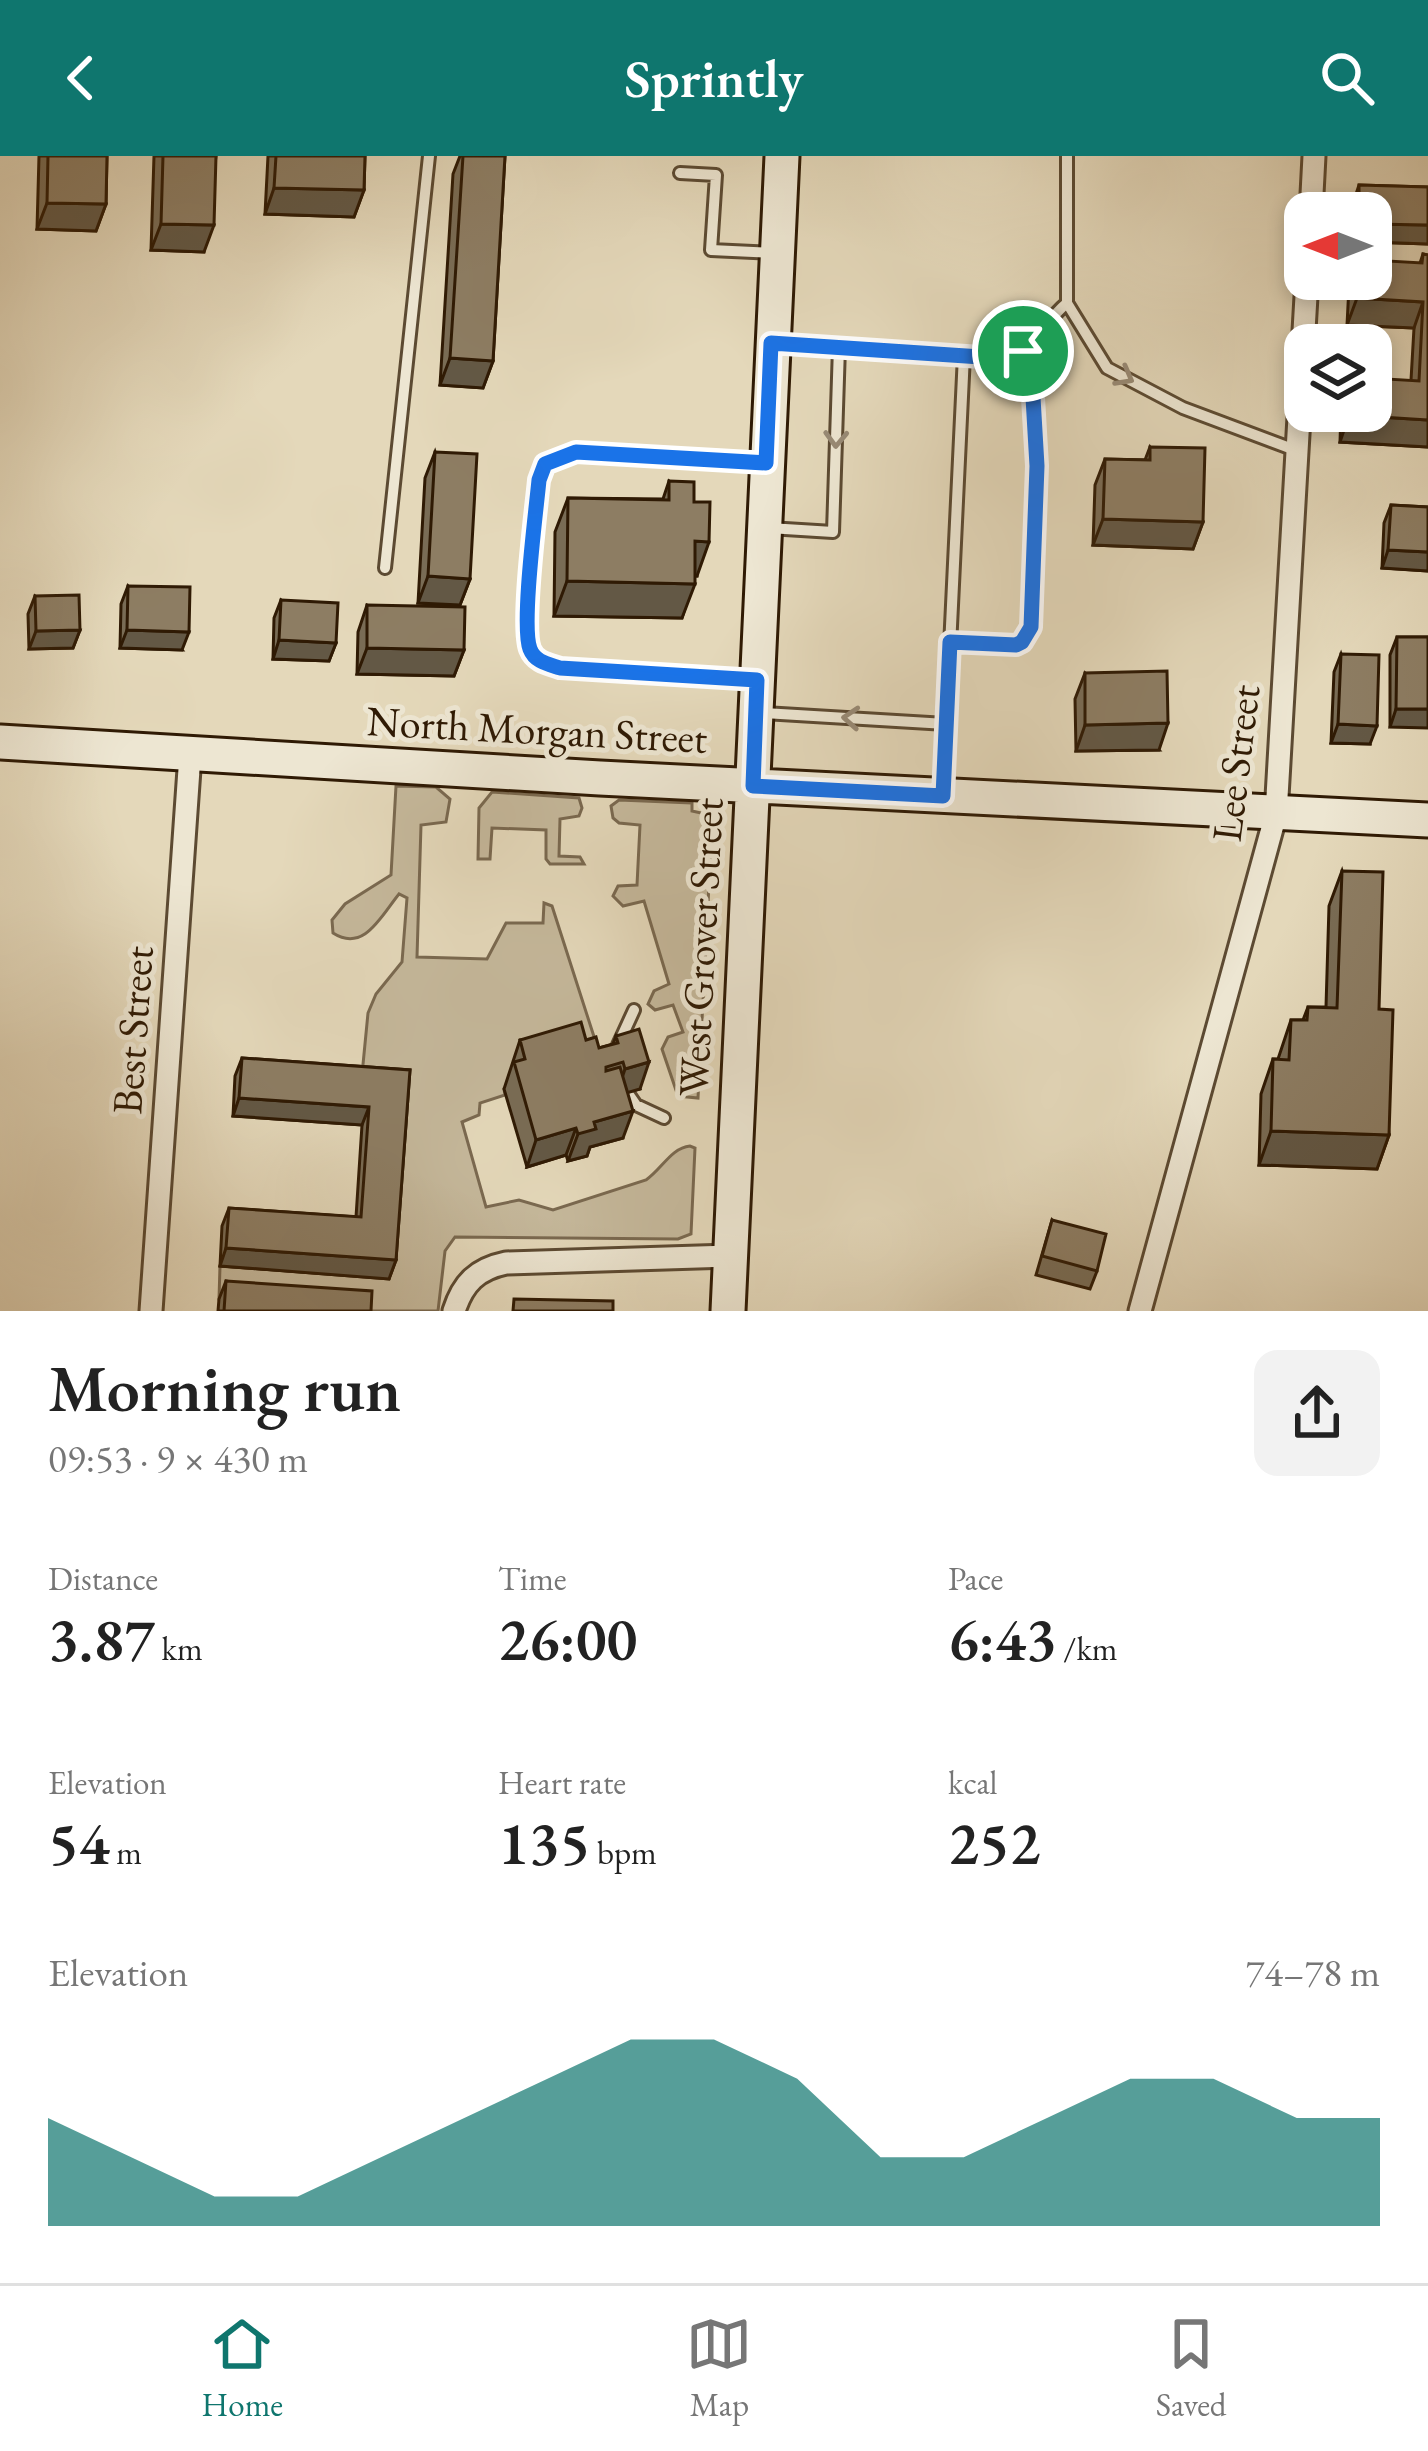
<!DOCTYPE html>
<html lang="en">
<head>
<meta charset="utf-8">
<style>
  :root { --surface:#fff; --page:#f2f2f2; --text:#222; --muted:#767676; --line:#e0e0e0; --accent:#0f766e }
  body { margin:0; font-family:"EB Garamond",serif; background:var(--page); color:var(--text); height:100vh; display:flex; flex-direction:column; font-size:45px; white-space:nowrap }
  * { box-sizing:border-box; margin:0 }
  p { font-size:39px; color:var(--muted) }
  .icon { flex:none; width:66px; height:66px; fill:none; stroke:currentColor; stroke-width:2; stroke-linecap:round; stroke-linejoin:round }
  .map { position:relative; height:1155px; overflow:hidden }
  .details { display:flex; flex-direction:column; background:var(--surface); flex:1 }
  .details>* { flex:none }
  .needle { width:78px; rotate:270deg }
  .tools { position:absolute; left:1284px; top:36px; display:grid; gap:24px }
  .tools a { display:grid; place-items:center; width:108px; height:108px; border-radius:24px; background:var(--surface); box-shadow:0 6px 18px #0003; font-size:60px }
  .pin { position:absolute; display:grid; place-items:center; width:102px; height:102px; color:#fff; margin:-51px; border:6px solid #fff; border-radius:50%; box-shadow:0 3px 12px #0007 }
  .round { display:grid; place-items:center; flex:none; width:126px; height:126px; border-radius:24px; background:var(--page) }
  .summary { display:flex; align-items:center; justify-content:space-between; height:204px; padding:0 48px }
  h1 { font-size:66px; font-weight:600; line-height:90px }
  .figures { display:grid; grid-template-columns:repeat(3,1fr); gap:18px; height:204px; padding:12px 48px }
  .figures div { display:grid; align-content:center }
  .figures b { font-size:60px; font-weight:600 }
  .figures small { font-size:33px; font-weight:400 }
  .figures p { font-size:33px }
  .chart { height:336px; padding:24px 48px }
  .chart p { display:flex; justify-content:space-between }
  .chart svg { width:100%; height:216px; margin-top:12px; fill:var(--accent); opacity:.7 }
  header { display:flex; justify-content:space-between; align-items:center; height:156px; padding:0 48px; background:var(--accent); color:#fff; font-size:54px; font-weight:600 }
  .dock { display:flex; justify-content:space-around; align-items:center; height:168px; border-top:3px solid var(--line); background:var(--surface); font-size:33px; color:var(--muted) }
  .dock a { display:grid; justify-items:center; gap:6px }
  .dock .active { color:var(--accent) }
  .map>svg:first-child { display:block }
  .green { fill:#c5b89b; stroke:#7a6950; stroke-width:3 }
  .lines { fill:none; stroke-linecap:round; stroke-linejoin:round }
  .lane-casing { stroke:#5c4a32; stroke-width:16 }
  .street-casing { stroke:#5c4a32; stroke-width:27 }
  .secondary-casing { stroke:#2f1a04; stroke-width:39 }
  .lane { stroke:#ede6d2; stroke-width:10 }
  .street { stroke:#ede6d2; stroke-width:21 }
  .secondary { stroke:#ede6d2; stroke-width:33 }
  .wall { fill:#796c55; stroke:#2f1a04; stroke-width:3 }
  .shaded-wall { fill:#635845; stroke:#2f1a04; stroke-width:3 }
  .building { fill:#8d7d63; stroke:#2f1a04; stroke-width:3 }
  .oneway { stroke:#988a75 }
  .route-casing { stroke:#fff; stroke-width:24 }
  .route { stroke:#1a73e8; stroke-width:15 }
  .labels { text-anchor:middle; stroke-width:10; stroke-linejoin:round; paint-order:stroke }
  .street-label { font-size:42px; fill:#2f1a04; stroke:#ede6d2 }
</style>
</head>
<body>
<header><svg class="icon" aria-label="back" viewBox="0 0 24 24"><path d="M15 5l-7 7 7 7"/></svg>Sprintly<svg class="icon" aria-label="search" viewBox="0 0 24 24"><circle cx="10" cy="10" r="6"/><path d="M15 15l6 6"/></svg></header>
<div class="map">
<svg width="1428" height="1155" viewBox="0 0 1428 1155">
  <rect width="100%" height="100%" fill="#e4d8ba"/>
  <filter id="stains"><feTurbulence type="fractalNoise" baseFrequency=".00167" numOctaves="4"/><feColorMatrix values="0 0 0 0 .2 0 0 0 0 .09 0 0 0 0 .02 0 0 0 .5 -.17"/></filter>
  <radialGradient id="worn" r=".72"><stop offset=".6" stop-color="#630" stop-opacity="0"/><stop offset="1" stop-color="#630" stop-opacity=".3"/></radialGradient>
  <!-- green -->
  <path class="green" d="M396,630L436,631L450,643L446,666L421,669L417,801L487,803L506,767H543L544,747L552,750L597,890L504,933L505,939L480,947L479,959L462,966L486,1051L519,1044L553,1054L646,1024C662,1013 671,992 690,990L695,992L691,1078L678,1083L455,1081L445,1095L438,1155H365L219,1143L220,1110L389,1122L361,929L368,857L376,838L402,806L407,742L399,738C381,760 364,797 333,777L332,764L345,748L391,719Z
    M492,636L579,642L582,652L579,660L560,663L559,700L580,701L584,708H550L546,703V674L492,672L490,703H478L479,652Z
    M619,644L692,647V655L706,658L712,670L698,942L678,940L662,893L668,881L683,876L673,849L655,854L648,848L654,835L669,828L644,745L623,750L613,740L618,730L637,729L640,669L619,667L613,662L611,650Z"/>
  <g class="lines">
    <defs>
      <path id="lane" d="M1067,0V147L1107,212L1183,252L1295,294
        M680,17L716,19L711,94L772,97
        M776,187L996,202C1039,196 1038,171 1067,147
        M769,372L833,376L839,191
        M385,412L429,0
        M950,486L1015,489L1022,486L1031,471L1037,311L1030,190
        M754,524L560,512C548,508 535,506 530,493C520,468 536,357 539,324L545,308L576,296L765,307
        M764,557L946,568
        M943,637L964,199
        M618,889L634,854
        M627,936L636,949L664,962"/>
      <path id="street" d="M1311,57L1314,0
        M151,1155L190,599
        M454,1155C463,1127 477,1113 506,1107L730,1100
        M1140,1155L1276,658L1307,123"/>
      <path id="secondary" d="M0,586L600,622L1428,664
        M728,1155L782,0"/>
    </defs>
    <!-- lane casing -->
    <use href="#lane" class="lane-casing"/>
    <!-- street casing -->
    <use href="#street" class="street-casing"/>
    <!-- secondary casing -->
    <use href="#secondary" class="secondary-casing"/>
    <!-- lane -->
    <use href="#lane" class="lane"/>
    <!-- street -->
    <use href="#street" class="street"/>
    <!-- secondary -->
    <use href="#secondary" class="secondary"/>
  </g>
  <!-- wall -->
  <path class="wall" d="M39,0H107L106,48L96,75L37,73Z
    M154,0H216L204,96L151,94Z
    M268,0H365L364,34L354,61L265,58Z
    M460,0H505L493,205L483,232L440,229L453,18Z
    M1359,29L1428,31V88L1371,86V57H1352L1353,47Z
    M1423,98L1428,99V291L1340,286L1341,255H1371L1411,224L1414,172L1347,169L1349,130L1352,123H1371L1420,107Z
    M1150,291L1203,366L1193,393L1093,389L1095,329L1105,303L1145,304Z
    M435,296L470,423L460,449L418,447L425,322Z
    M669,325L694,346L697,420H695L682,462L554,460L555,376L568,342L663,343Z
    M1391,349L1428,351V415L1382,412L1384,367Z
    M128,430L182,494L120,492L121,448Z
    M35,440L80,474L73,492L29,493L28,458Z
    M281,444L336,487L329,505L273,503L274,462Z
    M367,449L464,494L454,520L357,518L358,476Z
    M1397,481H1428L1390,571V499Z
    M1341,498L1370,588L1331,587L1334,516Z
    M1085,517L1159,594L1076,595L1075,543Z
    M1342,715L1379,853L1389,979L1377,1013L1259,1009L1261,938L1273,903H1278L1291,864H1303L1308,851H1326L1329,750Z
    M616,880L640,933L627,936L623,982L590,991L587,1000L568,1005L566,999L527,1011L504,933L520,884H586L599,892L613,888Z
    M242,902L410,914L396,1104L389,1123L220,1110L222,1070L229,1052L356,1061L362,969L233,960L235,920Z
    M1052,1064L1097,1115L1090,1133L1036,1119Z
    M226,1125L371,1155H218L219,1143Z"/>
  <!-- shaded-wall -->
  <path class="shaded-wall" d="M274,32L364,34L354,61L265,58Z
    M47,47L106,48L96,75L37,73Z
    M161,68L214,69L204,96L151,94Z
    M1371,68L1428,69V88L1371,86Z
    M1357,142L1423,146L1414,172L1347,169Z
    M450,202L493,205L483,232L440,229Z
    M1349,259L1428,264V291L1340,286Z
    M1103,363L1203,366L1193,393L1093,389Z
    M695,385L709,386L697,420H683Z
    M1388,394L1428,396V415L1382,412Z
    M428,420L470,423L460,449L418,447Z
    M567,425L695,428L682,462L554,460Z
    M80,474L73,492L29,493L36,475Z
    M127,474L189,476L182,494L120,492Z
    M279,484L336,487L329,505L273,503Z
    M367,492L464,494L454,520L357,518Z
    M1396,553H1428V572L1390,571Z
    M1168,567L1159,594L1076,595L1085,569Z
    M1338,568L1377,570L1370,588L1331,587Z
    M649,906L640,933L616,940L625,913Z
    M239,942L369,951L362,969L233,960Z
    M633,955L623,982L590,991L587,1000L568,1005L578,978L594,966Z
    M576,972L566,999L527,1011L536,984Z
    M1271,975L1389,979L1377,1013L1259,1009Z
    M226,1092L396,1104L389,1123L220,1110Z"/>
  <!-- building -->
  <path class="building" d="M48,0H107L106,48L47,47Z
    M163,0H216L214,69L161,68Z
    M276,0H365L364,34L274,32Z
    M463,0H505L493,205L450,202Z
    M1359,29L1428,31V69L1371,68V57H1359Z
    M1423,98L1428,99V264L1349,259L1350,255H1371V222L1419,225L1423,146L1357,142L1358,123H1371V104L1422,107Z
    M1150,291L1205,292L1203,366L1103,363L1105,303L1150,304Z
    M435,296L477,298L470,423L428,420Z
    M669,325L694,326V346H710L709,386L695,385V428L567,425L568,342L669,344Z
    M1391,349L1428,351V396L1388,394Z
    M128,430L190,431L189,476L127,474Z
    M79,439L80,474L36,475L35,440Z
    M281,444L338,447L336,487L279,484Z
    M367,449L465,451L464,494L367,492Z
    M1397,481H1428V553H1396Z
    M1341,498L1379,499L1377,570L1338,568Z
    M1167,515L1168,567L1085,569V517Z
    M1342,715L1383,716L1379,853L1393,854L1389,979L1271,975L1273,903L1289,904L1291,864H1307L1308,851L1337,852Z
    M581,866L586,884L596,881L599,892L618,887L616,880L639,873L649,906L625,913L623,906L606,911V915L620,911L633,955L594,966L596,973L578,978L576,972L536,984L514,906L525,903L520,884Z
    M242,902L410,914L396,1104L226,1092L229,1052L361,1061L369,951L239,942Z
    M1052,1064L1106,1078L1097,1115L1042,1100Z
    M226,1125L372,1135L371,1155H224Z
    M514,1143L613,1145V1155H513Z"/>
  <!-- one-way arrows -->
  <defs><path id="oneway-chevron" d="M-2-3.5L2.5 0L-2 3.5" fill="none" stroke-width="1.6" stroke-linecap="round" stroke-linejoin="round" transform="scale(3)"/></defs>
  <g class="oneway">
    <use href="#oneway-chevron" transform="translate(1125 221) rotate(29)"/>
    <use href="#oneway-chevron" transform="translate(836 283) rotate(92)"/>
    <use href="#oneway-chevron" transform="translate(851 562) rotate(-176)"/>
  </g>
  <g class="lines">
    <defs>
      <path id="route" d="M771,187L996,202L1015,199L1030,190L1037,310L1031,471L1022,486L1016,489L950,486L943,640L753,630L757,524L560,512C548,508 535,506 530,493C521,469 536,356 539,324L545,308L576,296L766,307Z"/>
    </defs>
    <!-- route casing -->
    <use href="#route" class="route-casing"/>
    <!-- route -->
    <use href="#route" class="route"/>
  </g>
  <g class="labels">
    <!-- street labels -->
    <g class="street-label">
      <text transform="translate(537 573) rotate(3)" y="15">North Morgan Street</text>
      <text transform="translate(1235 607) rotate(-83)" y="15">Lee Street</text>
      <text transform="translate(700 791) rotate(-87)" y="15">West Grover Street</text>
      <text transform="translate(132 874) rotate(-86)" y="15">Best Street</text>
    </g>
  </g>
  <rect width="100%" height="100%" filter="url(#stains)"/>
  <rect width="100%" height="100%" fill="url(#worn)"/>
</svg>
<div class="tools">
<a><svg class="needle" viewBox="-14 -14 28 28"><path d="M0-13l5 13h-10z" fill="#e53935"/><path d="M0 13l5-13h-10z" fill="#767676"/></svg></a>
<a><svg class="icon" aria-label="layers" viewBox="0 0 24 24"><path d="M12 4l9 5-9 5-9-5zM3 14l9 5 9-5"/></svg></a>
</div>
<div class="pin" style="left:1023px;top:195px;background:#1e9e55"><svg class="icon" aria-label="arrive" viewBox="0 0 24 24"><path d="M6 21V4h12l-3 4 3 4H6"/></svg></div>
</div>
<section class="details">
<div class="summary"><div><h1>Morning run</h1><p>09:53 · 9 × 430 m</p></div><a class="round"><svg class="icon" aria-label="share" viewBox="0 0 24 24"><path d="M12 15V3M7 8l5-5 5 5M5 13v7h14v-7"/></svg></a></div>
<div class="figures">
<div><p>Distance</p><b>3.87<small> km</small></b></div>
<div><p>Time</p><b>26:00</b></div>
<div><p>Pace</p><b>6:43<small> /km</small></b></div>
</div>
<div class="figures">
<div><p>Elevation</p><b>54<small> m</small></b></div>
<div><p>Heart rate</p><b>135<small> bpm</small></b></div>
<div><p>kcal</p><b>252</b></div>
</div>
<div class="chart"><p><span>Elevation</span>74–78 m</p>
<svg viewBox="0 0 160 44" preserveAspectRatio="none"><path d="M0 44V22L10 30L20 38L30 38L40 30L50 22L60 14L70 6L80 6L90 14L100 30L110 30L120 22L130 14L140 14L150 22L160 22V44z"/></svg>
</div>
</section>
<nav class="dock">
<a class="active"><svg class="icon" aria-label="home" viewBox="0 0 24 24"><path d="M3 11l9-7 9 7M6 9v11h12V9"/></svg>Home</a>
<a><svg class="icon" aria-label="map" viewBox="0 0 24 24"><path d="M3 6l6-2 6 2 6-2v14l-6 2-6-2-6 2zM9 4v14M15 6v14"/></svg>Map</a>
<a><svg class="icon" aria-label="saved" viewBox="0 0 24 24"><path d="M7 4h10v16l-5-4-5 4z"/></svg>Saved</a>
</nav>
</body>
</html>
